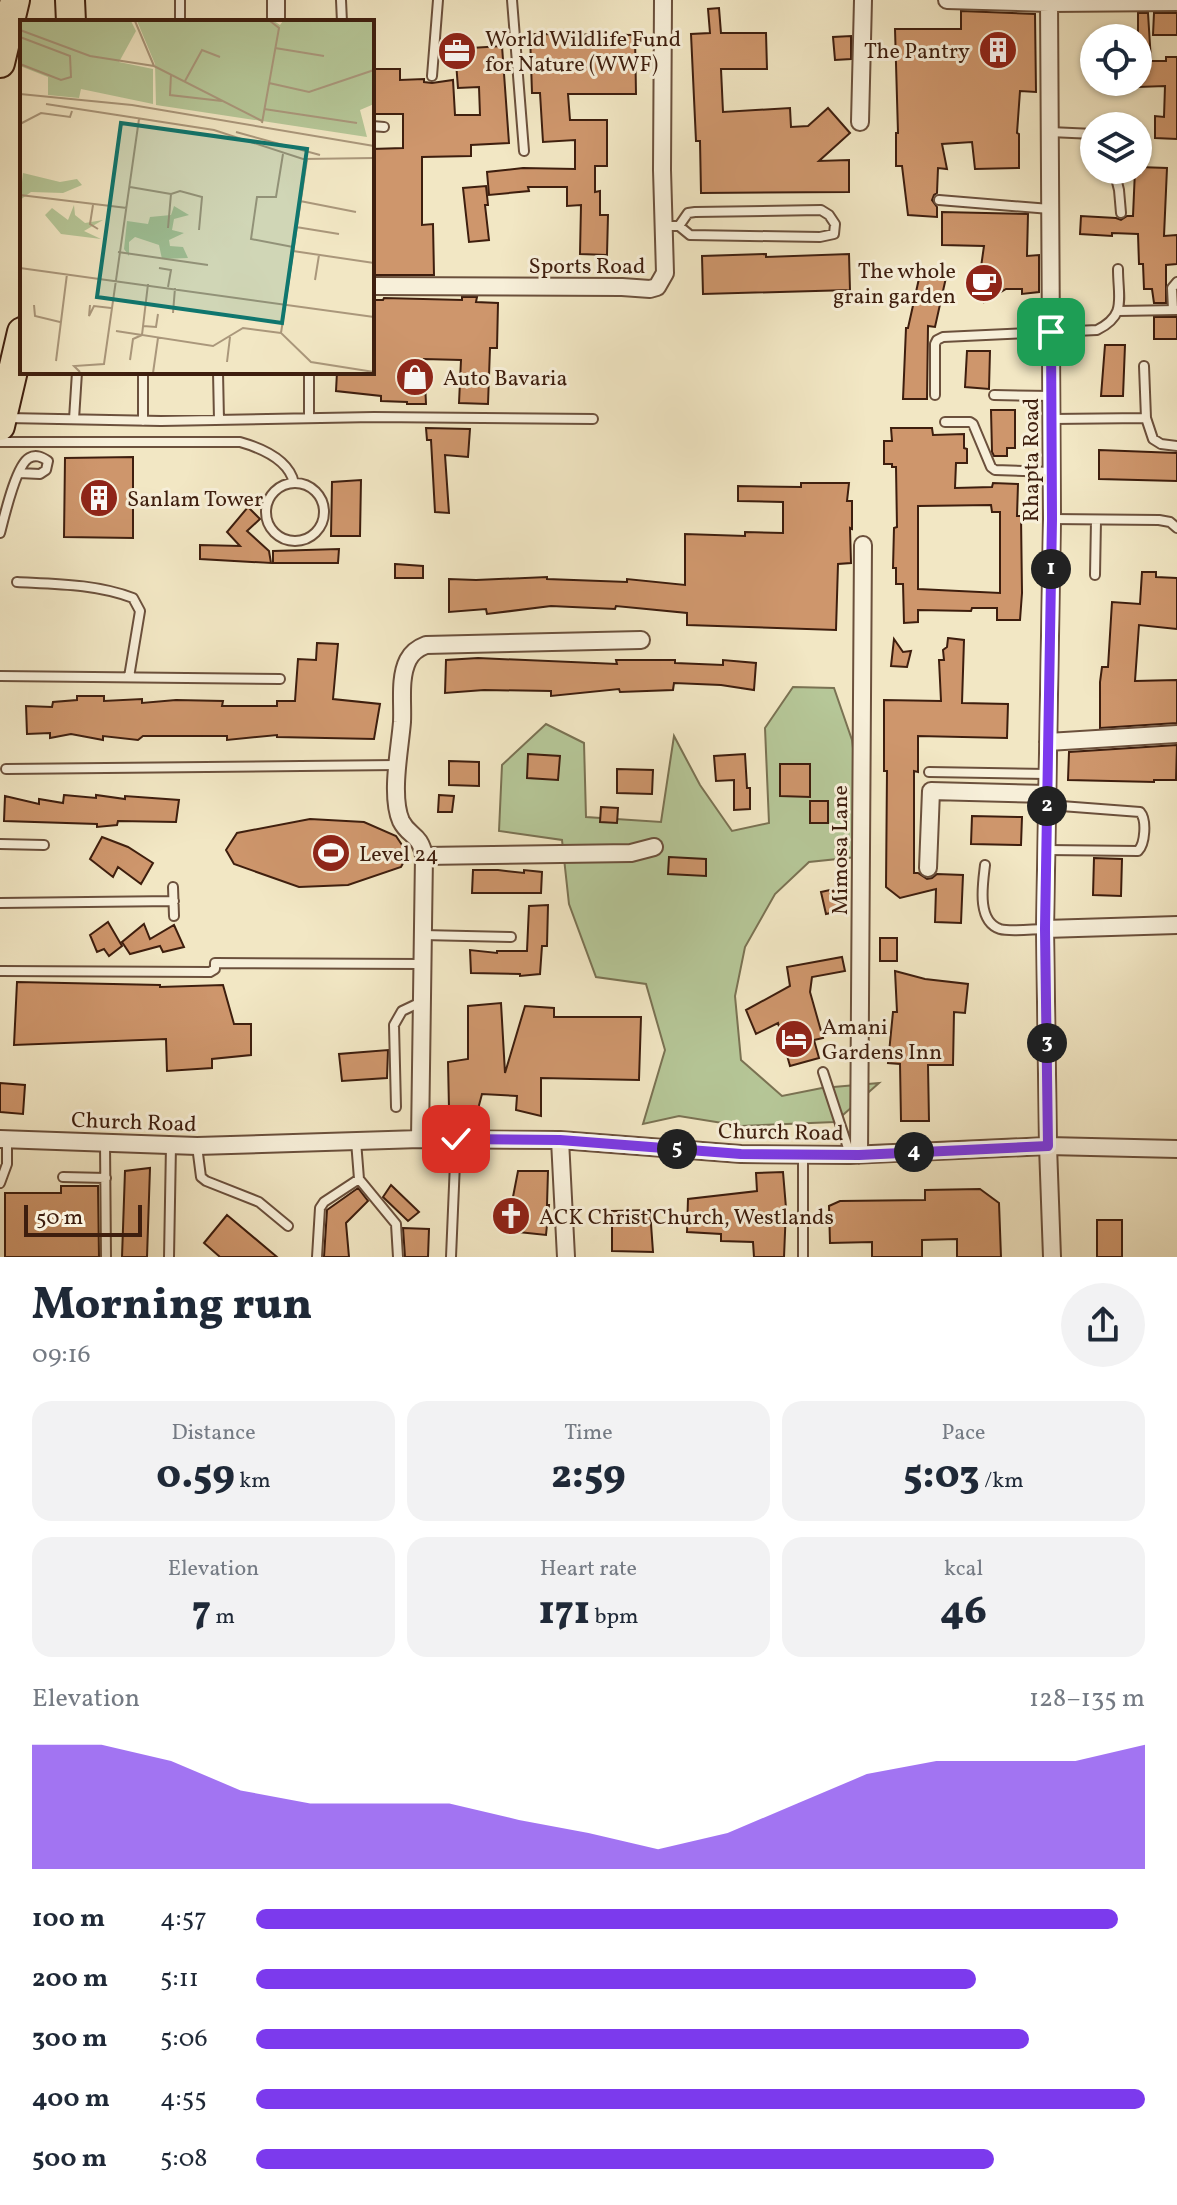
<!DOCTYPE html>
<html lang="en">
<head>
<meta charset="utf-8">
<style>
  :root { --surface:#fff; --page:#f2f2f3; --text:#1f2937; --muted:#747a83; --accent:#7c3aed }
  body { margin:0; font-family:Vollkorn,serif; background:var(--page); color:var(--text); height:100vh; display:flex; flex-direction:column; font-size:30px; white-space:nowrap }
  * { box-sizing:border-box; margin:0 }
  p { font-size:26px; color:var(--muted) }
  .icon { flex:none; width:44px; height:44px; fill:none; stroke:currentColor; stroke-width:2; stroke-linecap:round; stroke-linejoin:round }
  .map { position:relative; height:1257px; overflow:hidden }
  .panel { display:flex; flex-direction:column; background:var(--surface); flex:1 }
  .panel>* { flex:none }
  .buttons { position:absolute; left:1080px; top:24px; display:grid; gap:16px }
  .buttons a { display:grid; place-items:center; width:72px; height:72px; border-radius:50%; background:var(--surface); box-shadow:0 2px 6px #0004; font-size:40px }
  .scale { position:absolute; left:24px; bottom:20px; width:118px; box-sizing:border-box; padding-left:8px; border:4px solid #3e1e0e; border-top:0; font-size:22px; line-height:28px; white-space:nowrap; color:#3e1e0e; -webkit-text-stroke:6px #f7efd9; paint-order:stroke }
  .pin { position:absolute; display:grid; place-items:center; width:68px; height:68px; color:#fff; margin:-34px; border-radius:16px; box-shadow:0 4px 12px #0006 }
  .km { position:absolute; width:40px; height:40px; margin:-20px; border-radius:50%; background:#222; color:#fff; font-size:22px; line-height:40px; text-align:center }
  .round { display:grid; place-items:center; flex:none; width:84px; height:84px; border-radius:42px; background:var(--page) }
  .summary { display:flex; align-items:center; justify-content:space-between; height:136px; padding:0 32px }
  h1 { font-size:44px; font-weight:800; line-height:60px }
  .figures { display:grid; grid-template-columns:repeat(3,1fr); gap:12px; height:136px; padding:8px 32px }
  .figures div { display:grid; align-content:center; border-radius:20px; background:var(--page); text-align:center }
  .figures b { font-size:40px; font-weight:800 }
  .figures small { font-size:22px; font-weight:400 }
  .figures p { font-size:22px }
  .chart { height:224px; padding:16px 32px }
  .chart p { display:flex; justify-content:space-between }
  .chart svg { width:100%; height:144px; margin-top:8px; fill:var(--accent); opacity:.7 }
  ul { padding:0 32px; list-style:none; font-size:26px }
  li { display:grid; grid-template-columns:128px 96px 1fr; align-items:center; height:60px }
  li i { height:20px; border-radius:10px; background:var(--accent) }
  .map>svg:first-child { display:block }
  .green { fill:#b6c798; stroke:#7a7253; stroke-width:2 }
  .building { fill:#ce966c; stroke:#3e1e0e; stroke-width:2; fill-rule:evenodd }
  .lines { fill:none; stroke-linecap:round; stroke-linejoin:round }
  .service-casing { stroke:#6b503c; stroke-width:12 }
  .minor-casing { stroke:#6b503c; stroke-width:20 }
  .trunk-casing { stroke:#3e1e0e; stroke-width:32 }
  .service { stroke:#f7efd9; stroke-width:8 }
  .minor { stroke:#f7efd9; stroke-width:16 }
  .trunk { stroke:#f2e7c4; stroke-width:28 }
  .route-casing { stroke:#fff; stroke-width:16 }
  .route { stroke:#7c3aed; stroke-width:10 }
  .labels { text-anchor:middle; stroke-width:6; stroke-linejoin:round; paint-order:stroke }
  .poi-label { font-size:22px; fill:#3e1e0e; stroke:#f7efd9; text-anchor:start }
  .street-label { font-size:22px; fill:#3e1e0e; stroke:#f7efd9 }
  .inset-road { fill:none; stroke:#aa977b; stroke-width:2 }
  .view { fill:#0f766e; fill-opacity:0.15; stroke:#0f766e; stroke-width:4 }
  .inset-edge { fill:none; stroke:#3e1e0e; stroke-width:4 }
</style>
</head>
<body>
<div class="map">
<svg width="1177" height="1257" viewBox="0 0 1177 1257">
  <rect width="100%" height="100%" fill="#f2e7c4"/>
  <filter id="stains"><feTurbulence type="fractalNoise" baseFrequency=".0025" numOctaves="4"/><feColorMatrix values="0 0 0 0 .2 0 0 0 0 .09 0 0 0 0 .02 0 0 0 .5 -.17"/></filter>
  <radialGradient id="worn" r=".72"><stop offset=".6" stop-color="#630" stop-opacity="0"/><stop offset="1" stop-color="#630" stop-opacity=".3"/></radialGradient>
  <!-- green -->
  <path class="green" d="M793,687L834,688L852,740L866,856L809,862L775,894L745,947L735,996L741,1060L782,1096L822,1088L879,1083L835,1122L741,1126L679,1116L643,1124L665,1050L646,984L596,977L569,904L562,840L499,831L502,765L546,724L584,743L586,817L661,822L674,736L700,785L732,831L769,823L765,728Z"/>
  <!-- building -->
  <path class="building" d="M719,8L721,33H766L767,69H721L723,112L790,108L791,127L808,126L828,108L850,133L819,161L849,160V192L701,193L700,141H696L691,34L710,33L708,9Z
    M961,11L1035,14L1036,92L1020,91L1017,133L1019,134V168L975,169L972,142L942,144L947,169L938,168L937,193L934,195L932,200L937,207V217L908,215L902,166H896V133H898L895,29H961Z
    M1138,13H1148L1151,61H1166V57H1177V139L1155,138V116L1164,117L1165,86L1138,87Z
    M1154,13H1177V35H1153Z
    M530,34L635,35L636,94H568L570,120H607V166H595V192L600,191V215H608L607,255L580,254L581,205L567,206V187H528L529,191L489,195L487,172L523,168L575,169V140L543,142L540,93H532Z
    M851,36V59L835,60L833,37Z
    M502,46L509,143L471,145V156L422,157V225L433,224L434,275H375L374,161H372V149L403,148V114H372V69H400V80L424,79V82L432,83L453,80L455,115H480L479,87L458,88L455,49Z
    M1138,167L1167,168L1164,236L1177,235V264L1166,265V303H1154L1152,289H1144L1143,264H1139L1138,234L1112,233V236L1080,234L1081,216L1116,218L1121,220L1127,216H1133L1135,170H1138Z
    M486,186L488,205H485L489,240L469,242L463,188Z
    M942,212L1028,214L1027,256L1039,255V292L1022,294V289H1006L984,302L976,287L981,280L980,274L984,246L942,245Z
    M766,254V257L849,254L850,290L703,294L702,256Z
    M947,273L935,327L928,326L927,399H903L906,328H908L920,274Z
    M462,297H477L476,302L498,303L497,348H490L488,404L459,403L461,360L424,359L426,404H407V402L381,401V396L336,391L337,372H372V300H383L384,298L462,300Z
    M1154,317H1177V339H1154Z
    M1105,345H1125L1123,396H1101Z
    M967,351H990L989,389L965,387Z
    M991,410H1015V448H1007V456H994L992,452Z
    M426,428L470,429L468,457L445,455L449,513L435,512L431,440H427Z
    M891,428H932L933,435L964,434V448L967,449V463H956L955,488L992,487L993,483L1018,484L1017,516H1021L1022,593L1020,620H997V608H972L971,611L918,610V622L904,623L903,584H896V568H893L894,528L897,527L896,467H892V464H884V441H892ZM991,505L992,512H1000V593L918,589V506Z
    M1099,450L1177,453V481L1099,479Z
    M133,457V538L64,537L65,458Z
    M361,480L360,536H331L332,482Z
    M801,483H849L847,501H852V529L850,528L851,563L838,564L836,630L687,625V613L616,606L615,609L551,606L487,614L486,609L449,612V579L476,580L547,577V579L627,582V579L685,585V534L745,536V532L783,533V502L738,501V486L801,487Z
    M248,507L260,519L247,531L269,551L271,563L200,559V545L240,546L227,532Z
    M339,549L338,563H273V551Z
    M395,564L423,566V578H395Z
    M1142,572H1156V577L1177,578V629L1139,625L1135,681L1177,680V723L1100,728V682L1102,667H1108L1112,602L1140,604Z
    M948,638L964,640L962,703L1008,704L1007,738L918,736V772L914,771V873H918L927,879L932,878L937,874L963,875L961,923L935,922L936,889L900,898L886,887L887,771H884V700L941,701L939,660H944L943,650L947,647Z
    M894,639L903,652L911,651L907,667L891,666Z
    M317,643L338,644L333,699L380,704L374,739L277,737V735L227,740V736H143L138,740L103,736V740L71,734L50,738V733L27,734L26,706L52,707L53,702L77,700V696H104V701L142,699V703L176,700L223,701L222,706H277V701H295L298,659L316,660Z
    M478,658L617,664L616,660H675V663L723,665V660L756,663L754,690L721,685L674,683L673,690L620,692L619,689L551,696V691L484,690L445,693L446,660Z
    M1177,745L1176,780H1154V782L1068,780L1069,752Z
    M528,754L560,756L558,780L527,778Z
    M745,754L747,788H750V809L734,810V780L716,781L714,756Z
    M449,761L479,762V786L449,785Z
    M780,764H810V797L780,796Z
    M617,769L653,770L652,794L617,793Z
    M64,795L96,798V795L125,799V796L179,800L176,822L118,821L117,825L97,827V824L4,821L5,796L39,804V799L63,803Z
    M439,795L454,796L452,812H438Z
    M810,801H828V823H810Z
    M601,807L618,808L617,823L600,822Z
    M972,816L1022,817L1021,845L971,844Z
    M310,819L364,822L396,836L408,854L401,867L348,885L299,887L234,864L226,850L237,833Z
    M102,837L128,847L153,863L141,884L118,867L113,877L90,859Z
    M669,857L706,859V876L668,874Z
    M1094,858L1122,859L1121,896L1093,895Z
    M473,870H498L524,873V870L542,872L541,893H472Z
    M839,888L844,910L826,914L821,892Z
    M548,905L547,946H542L540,974L520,976V974L471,973L470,950L497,953V951H527L529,906Z
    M108,922L122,946L109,956L104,949L97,952L90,935Z
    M144,924L150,939L174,925L184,947L163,952L160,946L130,954L122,942Z
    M880,938H897V961H880Z
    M842,957L845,971L812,977L810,992L823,1038L814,1040L819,1058L790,1066L778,1023L756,1034L746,1010L790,986L787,967Z
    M895,971L925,979L968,984L965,1013L954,1012L953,1065H928L929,1121H901L900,1064L888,1063L893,1012H897Z
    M17,982L160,985V987L223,985L234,1024H251V1055L212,1059V1068L167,1071L166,1039L14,1045Z
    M501,1003L505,1073L525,1006L554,1008V1017H641L639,1080L541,1078V1116L516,1110L517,1096L482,1094L478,1109L449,1108L448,1062L468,1059V1006Z
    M388,1050L387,1078L342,1081L339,1054Z
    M0,1083L25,1085L23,1114L0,1112Z
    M150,1168L147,1257H122L125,1171Z
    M518,1171H548L547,1205H549L546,1235L509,1231L512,1202Z
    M783,1172L786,1208L784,1257H754L753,1242L721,1241V1234L687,1232L688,1199L757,1191L756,1173Z
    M391,1185L419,1212L408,1221L383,1197Z
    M61,1186H98L99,1257H5V1193H61Z
    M358,1188L368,1201L346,1223L349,1257H324L327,1210Z
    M980,1189L999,1203L1001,1257H957V1239L922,1240V1257H872V1242L830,1243L829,1206L840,1201L925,1200V1190Z
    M650,1210L653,1252L612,1251V1211Z
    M227,1215L277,1257H220L204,1243Z
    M1097,1220H1122V1257H1097Z
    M403,1228L429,1229L428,1257H405Z"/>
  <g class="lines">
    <defs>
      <path id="service" d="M341,0L342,22
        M512,0L524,151
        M180,22V0
        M432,76L438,0
        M372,126L384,127
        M1050,132L1094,134
        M1114,170L1119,190L1121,213
        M939,200L1050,209
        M664,226H679L690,235L820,237L834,234L835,224L829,215L821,210L695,212L688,213L679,226
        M1173,310L1172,288L1177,282
        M1118,311L1177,310
        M218,372L219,420
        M309,372V418
        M935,395V344L937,340L943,337L1097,330C1127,315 1118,299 1118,269
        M994,395L1052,396
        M7,418L161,421L374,417L593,419
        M1146,418L1153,439L1161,444L1177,446
        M74,419L77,372
        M1052,419L1146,418L1144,366
        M143,421V372
        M945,422H970L973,424L991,467L995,470L1051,472
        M0,442H240C261,448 289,460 294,483
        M266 512a29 29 0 1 1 58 0a29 29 0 1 1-58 0Z
        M1052,519L1159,520L1170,522L1177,528
        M0,533C4,518 16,465 29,458C36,454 42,457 48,461L46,470L40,474L19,473
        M1095,575L1096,520
        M17,582C56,584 96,584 133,598L140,611L129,677
        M0,676L280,679
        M6,769L397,765
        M929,772L1047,774
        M0,844L44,845
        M1047,850L1138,851C1145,844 1147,820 1140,812L1048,805
        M985,865C983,883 976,921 1000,929C1010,932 1034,929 1045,929
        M173,887L174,916
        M0,903L174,901
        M423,935L511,937
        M0,971L210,972L215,969V963L421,964
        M823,1072L850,1154
        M396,1107L394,1025L402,1011L421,1002
        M356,1141L359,1179L396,1224L398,1257
        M105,1143L106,1257
        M197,1146L201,1177L206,1181L259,1202L288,1226
        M63,1177L106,1178
        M0,1183L7,1164V1140
        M169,1257L171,1145
        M317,1257L320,1208L324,1202L359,1179
        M451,1257L456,1139
        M803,1257V1155"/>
      <path id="minor" d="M276,0V22
        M947,0L1049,3L1177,2
        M1049,0L1052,519L1045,929L1048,1146L1052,1257
        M860,122L863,0
        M372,286L622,287L650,289L657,287L665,273L662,170L663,0
        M641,640L426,645C418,648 412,652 408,660C399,678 403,703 402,722C400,748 390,796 401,821C409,837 420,833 424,856L631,853L654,847
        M1048,742L1177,734
        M928,868L931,791L1047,794
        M1045,929L1177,925
        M0,1139L197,1146L420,1139L560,1140L741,1154L850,1155L1048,1146L1177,1149
        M420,1139L424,856
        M560,1140L566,1257
        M859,1155L863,545"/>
      <path id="trunk" d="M70,0L71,22
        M0,63L15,0
        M0,426L22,332"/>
    </defs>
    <!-- service casing -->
    <use href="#service" class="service-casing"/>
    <!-- minor casing -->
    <use href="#minor" class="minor-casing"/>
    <!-- trunk casing -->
    <use href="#trunk" class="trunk-casing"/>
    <!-- service -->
    <use href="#service" class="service"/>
    <!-- minor -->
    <use href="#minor" class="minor"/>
    <!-- trunk -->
    <use href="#trunk" class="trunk"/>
  </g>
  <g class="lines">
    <defs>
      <path id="route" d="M456,1139L560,1140L741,1154L859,1155L1048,1146L1045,929L1052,519L1051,332"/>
    </defs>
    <!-- route casing -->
    <use href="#route" class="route-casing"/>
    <!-- route -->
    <use href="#route" class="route"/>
  </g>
  <!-- icons -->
  <defs>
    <symbol id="building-disc" viewBox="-11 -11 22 22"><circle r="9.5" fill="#8f2418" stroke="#f7efd9"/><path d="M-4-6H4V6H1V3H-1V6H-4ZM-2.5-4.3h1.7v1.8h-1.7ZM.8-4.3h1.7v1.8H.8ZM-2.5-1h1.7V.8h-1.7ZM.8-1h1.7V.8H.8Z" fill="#fff"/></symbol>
    <symbol id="office-disc" viewBox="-11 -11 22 22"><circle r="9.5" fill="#8f2418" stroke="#f7efd9"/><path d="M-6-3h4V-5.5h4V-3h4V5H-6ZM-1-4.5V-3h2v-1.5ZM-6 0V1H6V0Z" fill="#fff"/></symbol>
    <symbol id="cafe-disc" viewBox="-11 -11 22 22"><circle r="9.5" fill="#8f2418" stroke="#f7efd9"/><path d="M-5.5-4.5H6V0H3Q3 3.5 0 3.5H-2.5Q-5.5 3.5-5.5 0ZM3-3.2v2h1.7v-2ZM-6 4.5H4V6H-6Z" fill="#fff"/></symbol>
    <symbol id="shop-disc" viewBox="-11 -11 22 22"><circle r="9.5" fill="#8f2418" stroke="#f7efd9"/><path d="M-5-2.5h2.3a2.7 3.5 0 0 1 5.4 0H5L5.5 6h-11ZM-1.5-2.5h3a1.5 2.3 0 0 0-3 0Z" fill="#fff"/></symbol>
    <symbol id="stadium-disc" viewBox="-11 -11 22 22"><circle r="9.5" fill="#8f2418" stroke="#f7efd9"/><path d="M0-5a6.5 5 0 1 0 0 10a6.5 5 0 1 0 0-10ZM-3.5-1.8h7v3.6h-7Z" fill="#fff"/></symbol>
    <symbol id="hotel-disc" viewBox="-11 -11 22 22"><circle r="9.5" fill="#8f2418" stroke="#f7efd9"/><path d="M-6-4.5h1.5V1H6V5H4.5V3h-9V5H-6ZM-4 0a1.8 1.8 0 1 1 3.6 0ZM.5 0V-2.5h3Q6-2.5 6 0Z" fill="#fff"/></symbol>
    <symbol id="church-disc" viewBox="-11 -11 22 22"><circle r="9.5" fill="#8f2418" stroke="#f7efd9"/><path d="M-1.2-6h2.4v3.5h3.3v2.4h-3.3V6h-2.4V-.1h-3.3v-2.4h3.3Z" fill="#fff"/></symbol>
  </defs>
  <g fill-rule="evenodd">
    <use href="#building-disc" x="976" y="28" width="44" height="44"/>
    <use href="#office-disc" x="435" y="29" width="44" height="44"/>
    <use href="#cafe-disc" x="962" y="261" width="44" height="44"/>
    <use href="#shop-disc" x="393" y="355" width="44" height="44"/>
    <use href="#building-disc" x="77" y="476" width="44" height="44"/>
    <use href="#stadium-disc" x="309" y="831" width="44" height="44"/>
    <use href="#hotel-disc" x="772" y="1017" width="44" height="44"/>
    <use href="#church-disc" x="489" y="1194" width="44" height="44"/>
  </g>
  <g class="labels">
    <!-- poi labels -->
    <g class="poi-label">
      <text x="485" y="46">World Wildlife Fund<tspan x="485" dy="25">for Nature (WWF)</tspan></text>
      <text x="970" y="58" text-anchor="end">The Pantry</text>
      <text x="956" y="278" text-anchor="end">The whole<tspan x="956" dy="25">grain garden</tspan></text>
      <text x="443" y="385">Auto Bavaria</text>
      <text x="127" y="506">Sanlam Tower</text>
      <text x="359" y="861">Level 24</text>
      <text x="822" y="1034">Amani<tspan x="822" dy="25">Gardens Inn</tspan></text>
      <text x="539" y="1224">ACK Christ Church, Westlands</text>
    </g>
    <!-- street labels -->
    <g class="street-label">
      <text x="587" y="273">Sports Road</text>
      <text transform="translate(1030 460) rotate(-90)" y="8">Rhapta Road</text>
      <text transform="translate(839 850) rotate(-90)" y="8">Mimosa Lane</text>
      <text transform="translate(134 1121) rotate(2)" y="8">Church Road</text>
      <text transform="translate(781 1131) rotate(1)" y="8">Church Road</text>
    </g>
  </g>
  <!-- overview -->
  <g transform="translate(20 20)">
    <rect width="354" height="354" fill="#f2e7c4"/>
    <path d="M0,1H111L116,11L99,42L133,49V84L61,69L59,78L28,75V57L0,46ZM117,1H254L260,5L263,1H354V84L340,90L347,117L136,85L135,44ZM3,153L40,162L57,159L62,165L43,173L11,172L0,180ZM54,185L55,195L65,203L83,200L64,211L81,219L41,214L25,195L32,188L48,200ZM154,186L169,195L154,199L152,210L164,213L149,220L150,226L163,227L168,238L142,239L139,225L115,217L109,222V236L104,229L107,201L128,204L130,197L151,195Z" fill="#b6c798"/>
    <path class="inset-road" d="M115,1L134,46M0,10L70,36L134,46L242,101M0,17L50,36L51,57L41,60L0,44M255,28L304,36M151,54L150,75L202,81M165,61L182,30L200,37M249,63L289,72L354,50M0,74L112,85L354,126M26,84L194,110L283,139L354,138M244,89L337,103M242,103L259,8L250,1M0,104L21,93L50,97L52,91M216,112L300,135M263,134L256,177H237L231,219L273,227M287,139L261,313L291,342L354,352M110,167L151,174M0,175L107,188M280,181L336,192M73,185L70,204L78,209M276,207L319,214M148,208L151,174L160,171L182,177L179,210M273,231L354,243M98,232L188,245M0,248L354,297M139,248L151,250L148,267M295,260L299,235M128,264L122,315L193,326L223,308L261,313M14,285L15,296L40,302M70,285L69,296L74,286L91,288M153,293L155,268M123,306L136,307L138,294M96,311L122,315M110,340L113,319L122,315M36,341L47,254M207,342L210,317M60,352L54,346L84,344L119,99M133,353L138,318"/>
    <path class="view" d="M101,103L287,129L262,303L77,277Z"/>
    <rect width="354" height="354" class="inset-edge"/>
  </g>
  <rect width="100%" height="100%" filter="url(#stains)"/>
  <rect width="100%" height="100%" fill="url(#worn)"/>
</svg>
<div class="buttons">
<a><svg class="icon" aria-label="locate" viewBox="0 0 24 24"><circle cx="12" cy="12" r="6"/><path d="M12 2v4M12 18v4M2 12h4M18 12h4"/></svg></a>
<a><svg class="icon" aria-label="layers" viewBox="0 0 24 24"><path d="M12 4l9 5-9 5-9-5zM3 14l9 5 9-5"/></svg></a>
</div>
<div class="scale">50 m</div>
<div class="pin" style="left:1051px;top:332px;background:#1e9e55"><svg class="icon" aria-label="arrive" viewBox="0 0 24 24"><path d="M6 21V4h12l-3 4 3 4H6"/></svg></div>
<div class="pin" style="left:456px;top:1139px;background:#d93025"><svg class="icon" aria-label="check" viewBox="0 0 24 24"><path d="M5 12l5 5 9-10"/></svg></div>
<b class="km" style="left:1051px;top:569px">1</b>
<b class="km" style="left:1047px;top:806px">2</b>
<b class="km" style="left:1047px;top:1043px">3</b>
<b class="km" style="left:914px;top:1152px">4</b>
<b class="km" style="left:677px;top:1149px">5</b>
</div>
<section class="panel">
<div class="summary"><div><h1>Morning run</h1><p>09:16</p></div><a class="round"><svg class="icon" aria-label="share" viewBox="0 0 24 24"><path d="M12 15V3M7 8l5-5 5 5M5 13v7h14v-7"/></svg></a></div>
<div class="figures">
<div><p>Distance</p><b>0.59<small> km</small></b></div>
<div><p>Time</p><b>2:59</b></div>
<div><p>Pace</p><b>5:03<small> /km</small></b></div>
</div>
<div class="figures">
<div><p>Elevation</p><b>7<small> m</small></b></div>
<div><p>Heart rate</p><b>171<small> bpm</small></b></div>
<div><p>kcal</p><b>46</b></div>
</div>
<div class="chart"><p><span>Elevation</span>128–135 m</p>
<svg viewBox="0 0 160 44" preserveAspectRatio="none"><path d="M0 44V6L10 6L20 11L30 20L40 24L50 24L60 24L70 29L80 33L90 38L100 33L110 24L120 15L130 11L140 11L150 11L160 6V44z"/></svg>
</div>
<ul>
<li><b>100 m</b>4:57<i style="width:97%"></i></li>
<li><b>200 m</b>5:11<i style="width:81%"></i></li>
<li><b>300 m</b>5:06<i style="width:87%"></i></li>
<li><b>400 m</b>4:55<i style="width:100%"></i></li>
<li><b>500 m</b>5:08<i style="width:83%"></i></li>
</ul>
</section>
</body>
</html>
